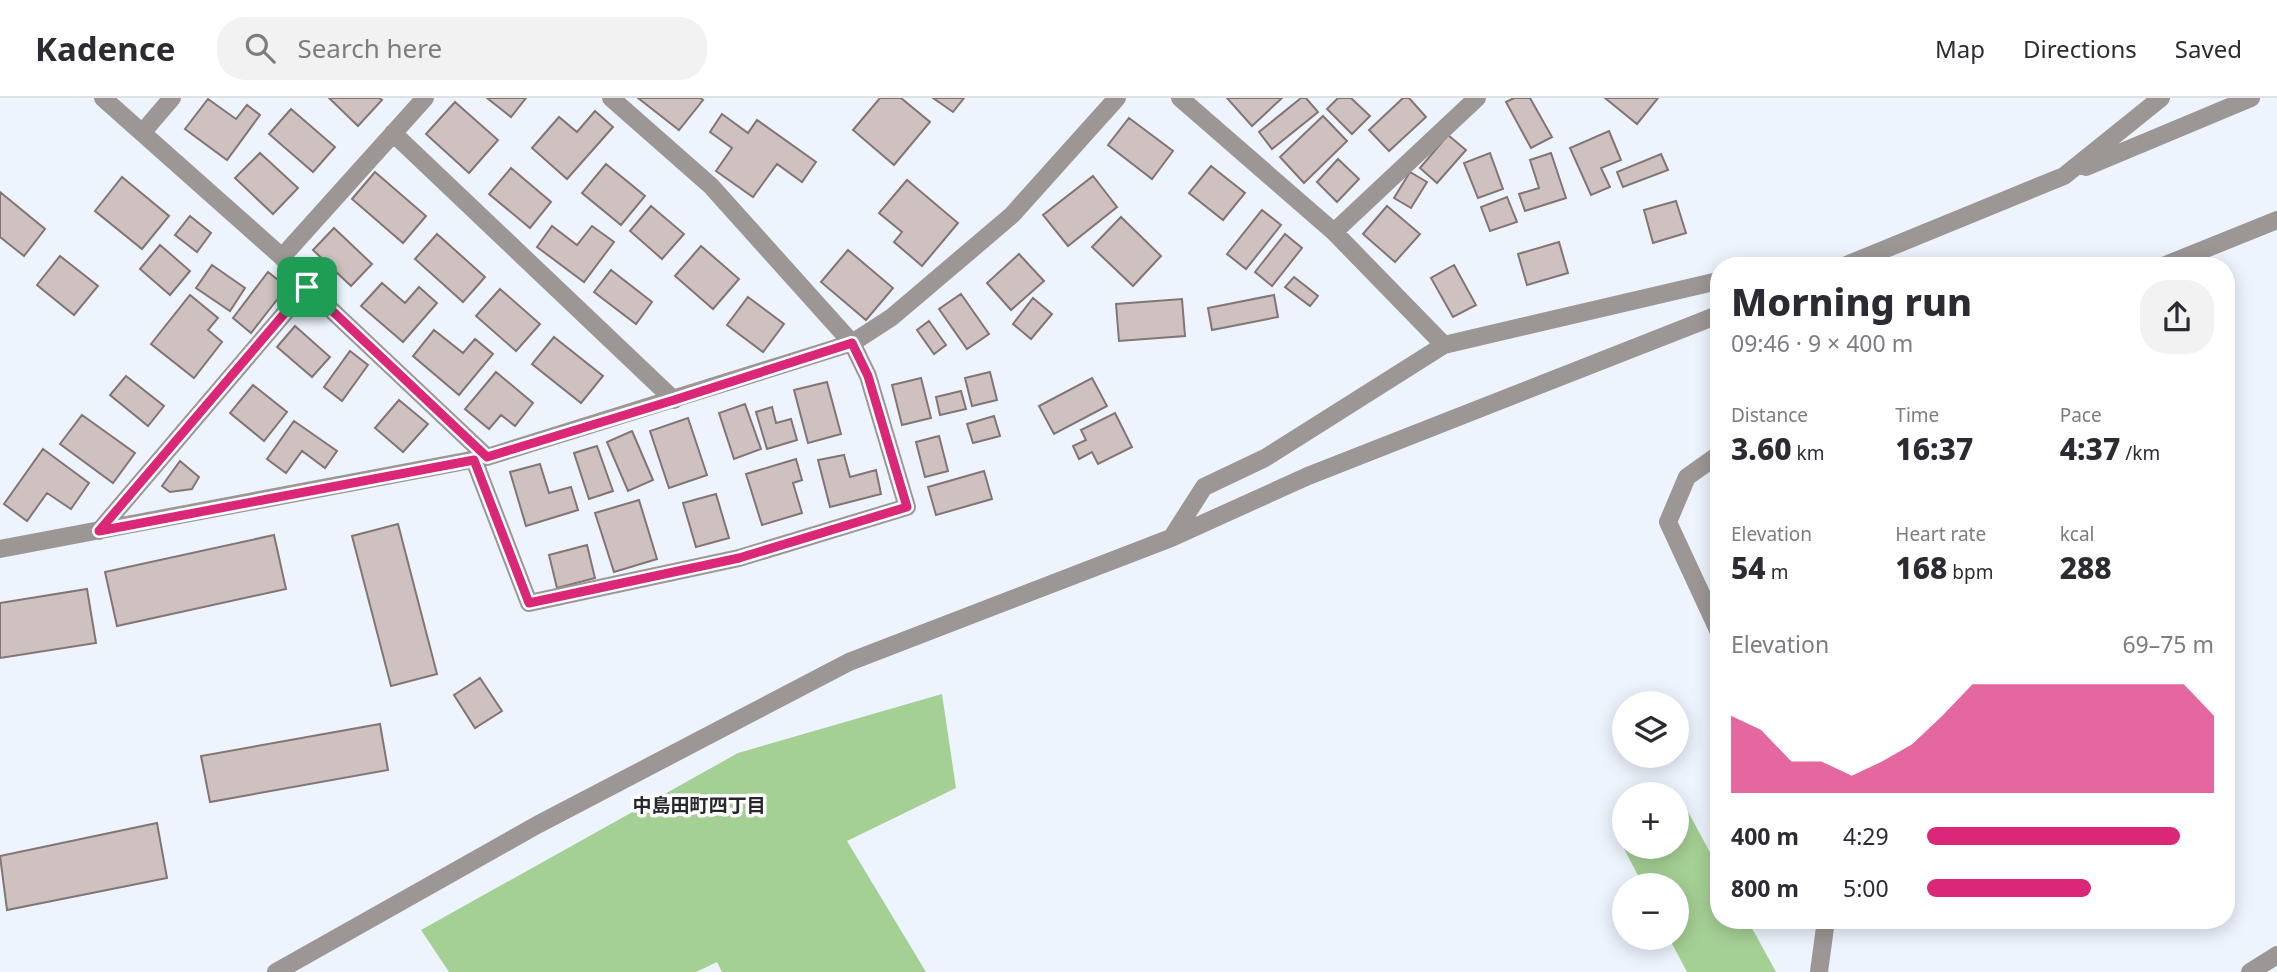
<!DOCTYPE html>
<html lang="en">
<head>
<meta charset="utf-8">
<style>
  :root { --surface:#fff; --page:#f2f2f3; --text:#2b2b33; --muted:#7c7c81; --line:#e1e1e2; --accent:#db2777 }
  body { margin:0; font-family:"Noto Sans","Noto Sans JP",sans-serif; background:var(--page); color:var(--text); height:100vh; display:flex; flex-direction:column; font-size:26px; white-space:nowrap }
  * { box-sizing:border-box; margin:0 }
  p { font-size:23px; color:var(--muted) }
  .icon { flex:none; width:38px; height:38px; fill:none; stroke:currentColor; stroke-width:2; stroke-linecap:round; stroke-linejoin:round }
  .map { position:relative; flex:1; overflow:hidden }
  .panel { position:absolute; left:1710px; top:159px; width:525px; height:672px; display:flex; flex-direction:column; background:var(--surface); border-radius:28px; box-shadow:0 4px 18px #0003 }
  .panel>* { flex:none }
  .buttons { position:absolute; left:1612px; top:593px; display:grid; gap:14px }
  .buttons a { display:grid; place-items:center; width:77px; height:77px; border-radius:50%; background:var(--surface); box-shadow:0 4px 18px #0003; font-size:35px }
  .pin { position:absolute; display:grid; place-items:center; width:60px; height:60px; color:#fff; margin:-30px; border-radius:14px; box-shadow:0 4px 10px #0006 }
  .round { display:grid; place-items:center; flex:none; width:74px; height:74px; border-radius:28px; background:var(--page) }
  .overview { display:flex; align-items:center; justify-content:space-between; height:119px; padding:0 21px }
  h1 { font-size:38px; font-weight:800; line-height:52px }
  .figures { display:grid; grid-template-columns:repeat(3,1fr); gap:10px; height:119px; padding:7px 21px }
  .figures div { display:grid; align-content:center }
  .figures b { font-size:30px; font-weight:800 }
  .figures small { font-size:19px; font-weight:400 }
  .figures p { font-size:19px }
  .chart { height:196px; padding:14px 21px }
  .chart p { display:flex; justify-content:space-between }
  .chart svg { width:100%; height:126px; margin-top:7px; fill:var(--accent); opacity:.7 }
  ul { padding:0 21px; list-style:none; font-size:23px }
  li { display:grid; grid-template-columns:112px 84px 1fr; align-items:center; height:52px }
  li i { height:18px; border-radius:9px; background:var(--accent) }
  header { display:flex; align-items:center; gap:42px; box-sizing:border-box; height:98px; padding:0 35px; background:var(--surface); border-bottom:2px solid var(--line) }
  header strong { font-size:33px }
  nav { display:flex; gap:38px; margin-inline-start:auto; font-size:24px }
  .search { width:490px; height:63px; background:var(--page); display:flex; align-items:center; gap:18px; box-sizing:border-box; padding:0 24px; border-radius:28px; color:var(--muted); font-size:26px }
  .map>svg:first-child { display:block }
  .green { fill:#a5d094 }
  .building { fill:#cec1bf; stroke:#827574; stroke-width:2 }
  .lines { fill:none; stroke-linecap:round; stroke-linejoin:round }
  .minor { stroke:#9c9795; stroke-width:18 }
  .route-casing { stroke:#fff; stroke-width:14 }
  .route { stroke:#db2777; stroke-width:9 }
  .labels { text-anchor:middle; stroke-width:7; stroke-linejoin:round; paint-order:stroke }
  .neighbourhood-label { font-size:19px; font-weight:bold; fill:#26282c; stroke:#fff }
</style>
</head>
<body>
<header>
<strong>Kadence</strong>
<div class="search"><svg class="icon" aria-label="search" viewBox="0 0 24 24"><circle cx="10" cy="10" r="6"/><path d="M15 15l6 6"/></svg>Search here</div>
<nav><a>Map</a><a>Directions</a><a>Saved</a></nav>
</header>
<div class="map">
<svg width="2277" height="874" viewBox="0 0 2277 874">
  <rect width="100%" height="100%" fill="#edf4fe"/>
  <!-- green -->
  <path class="green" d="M942,596L956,690L847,743L926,874H722L717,864L696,874H449L421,832L738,655Z
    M1680,699L1718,769V822L1748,823L1776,874H1687L1669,840H1676V788L1643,787L1621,745L1624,743V749H1676L1677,701Z"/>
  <!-- building -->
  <path class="building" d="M329,0H379L382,2L358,28Z
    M487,0H526L511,19Z
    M638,0H700L703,2L679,32Z
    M880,0H901L930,24L894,67L853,32Z
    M933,0H964L953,14Z
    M1227,0H1282L1252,28Z
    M1301,0H1306L1318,14L1272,51L1259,34Z
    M1338,0H1351L1370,18L1352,36L1327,11Z
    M1403,0H1409L1426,19L1389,53L1369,32Z
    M1514,0H1530L1552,39L1531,50L1506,4Z
    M1605,0H1658L1637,26Z
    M208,1L236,21L247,7L260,17L227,62L185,31Z
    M455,4L498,42L469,75L426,36Z
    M291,11L335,49L313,74L269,36Z
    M595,13L613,29L567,81L532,50L559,19L577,34Z
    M722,16L748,35L757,22L816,64L802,84L777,66L753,99L716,73L732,50L710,34Z
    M1323,18L1347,43L1304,85L1280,59Z
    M1129,20L1173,53L1152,81L1108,47Z
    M1609,33L1621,62L1601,70L1610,89L1591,97L1570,50Z
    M1448,37L1466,52L1437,85L1420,70Z
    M260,55L298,90L273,116L235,80Z
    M1490,55L1503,91L1478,100L1464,65Z
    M1551,55L1566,100L1525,113L1519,96L1539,90L1530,62Z
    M1661,56L1668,72L1623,89L1617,74Z
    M1338,61L1359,81L1337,104L1317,84Z
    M606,66L645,98L621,127L582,95Z
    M1211,68L1245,95L1223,122L1189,95Z
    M511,70L551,104L530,130L489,96Z
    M375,74L426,118L403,145L352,101Z
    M1410,74L1427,84L1411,110L1394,100Z
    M1093,78L1117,109L1068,148L1043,117Z
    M122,79L169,118L142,151L95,113Z
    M907,82L958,125L922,168L894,144L902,134L879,115Z
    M0,94L45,131L24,158L0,139Z
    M1507,99L1517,124L1490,133L1481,109Z
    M1676,103L1686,135L1653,145L1644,112Z
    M651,108L684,136L662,161L630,133Z
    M1387,108L1420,136L1395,164L1363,136Z
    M1262,112L1281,127L1246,171L1227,156Z
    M190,118L211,135L197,154L175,137Z
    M1121,119L1161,158L1133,188L1092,149Z
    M552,128L577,147L592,128L614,144L584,184L537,149Z
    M334,130L372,166L351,188L313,152Z
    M437,136L485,179L463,204L415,161Z
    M1285,136L1302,150L1272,188L1255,174Z
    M1559,144L1568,175L1527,187L1518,156Z
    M160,147L190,173L170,197L140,171Z
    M701,148L739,181L713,211L675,178Z
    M848,152L893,190L866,222L821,184Z
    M1019,156L1044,183L1011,212L987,185Z
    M60,158L98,188L74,217L37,187Z
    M212,167L245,190L230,213L196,190Z
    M1454,167L1476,207L1453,219L1431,180Z
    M611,172L652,204L636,226L594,194Z
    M268,174L287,189L251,235L233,220Z
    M1294,179L1318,198L1310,208L1285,189Z
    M382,185L405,205L419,189L437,205L403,244L361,208Z
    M500,191L540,226L516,253L476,218Z
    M961,196L989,236L967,251L939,211Z
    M190,197L218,220L208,232L222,244L194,280L151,246Z
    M1274,197L1278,219L1212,232L1208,210Z
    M748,199L784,226L763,254L727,227Z
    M1033,200L1052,216L1031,241L1013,226Z
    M1182,201L1185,238L1119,243L1116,206Z
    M929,223L946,247L934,256L917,232Z
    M295,228L330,259L312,279L277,249Z
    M434,232L463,255L475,241L493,256L459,297L413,258Z
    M554,239L603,278L581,305L532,266Z
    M350,253L368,267L342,303L324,289Z
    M496,274L533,305L515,328L501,317L489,331L465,311Z
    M990,274L997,302L972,308L965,280Z
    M126,278L164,308L148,328L110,297Z
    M921,280L931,320L902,327L892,287Z
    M1092,280L1107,308L1054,336L1039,308Z
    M827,284L841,336L808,345L794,292Z
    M253,287L287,314L264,343L230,315Z
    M961,293L966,311L940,317L936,299Z
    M399,302L428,326L403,354L375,330Z
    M745,306L761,351L734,361L719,315Z
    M772,309L776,325L791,321L797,342L767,351L756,314Z
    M1115,315L1132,349L1098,366L1092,354L1079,361L1073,348L1086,342L1081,332Z
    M82,317L135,355L113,385L60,346Z
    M994,318L1000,338L973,345L967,326Z
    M688,320L707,377L669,390L650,333Z
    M294,323L337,353L325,370L302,353L286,375L267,361Z
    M632,333L653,382L628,393L607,344Z
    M939,338L948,373L925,379L916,344Z
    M597,348L613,393L589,401L574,355Z
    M43,351L89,385L71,411L47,395L27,423L4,406Z
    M844,357L850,379L876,372L881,396L830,409L818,362Z
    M796,361L802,382L793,385L802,415L762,427L746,376Z
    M180,363L199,379L192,391L170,394L162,388Z
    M540,366L549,395L571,389L578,412L526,428L510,374Z
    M984,373L992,401L936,417L928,389Z
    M716,396L729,440L696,449L683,405Z
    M639,402L657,461L614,474L595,415Z
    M398,426L437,576L391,588L352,438Z
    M274,437L286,491L117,528L105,474Z
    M587,447L595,480L557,490L549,457Z
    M87,491L96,545L0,560V505Z
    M480,580L502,613L475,630L454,597Z
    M380,626L388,672L210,704L201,658Z
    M157,725L167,780L7,812L0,758Z"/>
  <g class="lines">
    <!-- minor -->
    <path class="minor" d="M103,0L282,159L425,0
      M142,35L172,0
      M393,35L674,302
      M2086,69L2251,0
      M1334,134L1477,0
      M282,159L307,189L487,359
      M1844,168L2064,78L2161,0
      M2163,168L2277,122
      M1444,247L1718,183
      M1718,357L1687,379L1668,424L1718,532
      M474,362L529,505L739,460L907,409L868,278L852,245L711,88L611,0
      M99,433L307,189
      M1172,439L1204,389L1265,360L1444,247L1334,134L1180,0
      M0,451L487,359L852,245L892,219L1012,117L1117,0
      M276,874L537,727L849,564L1171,440L1308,378L1718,217
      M1819,874L1826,822
      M2250,874L2277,857"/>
  </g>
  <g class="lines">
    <defs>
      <path id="route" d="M307,189L487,359L674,302L852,245L868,278L907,409L739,460L529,505L474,362L99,433Z"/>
    </defs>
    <!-- route casing -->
    <use href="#route" class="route-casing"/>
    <!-- route -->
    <use href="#route" class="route"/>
  </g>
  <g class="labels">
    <!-- neighbourhood labels -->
    <g class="neighbourhood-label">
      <text x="699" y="714">中島田町四丁目</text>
    </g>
  </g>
</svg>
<div class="buttons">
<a><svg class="icon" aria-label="layers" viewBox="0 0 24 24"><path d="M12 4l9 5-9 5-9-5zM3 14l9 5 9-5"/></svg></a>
<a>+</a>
<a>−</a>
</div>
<div class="pin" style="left:307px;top:189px;background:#1e9e55"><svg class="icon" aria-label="arrive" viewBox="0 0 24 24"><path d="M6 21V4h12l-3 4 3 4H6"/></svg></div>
<section class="panel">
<div class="overview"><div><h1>Morning run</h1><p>09:46 · 9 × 400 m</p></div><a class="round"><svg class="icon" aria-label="share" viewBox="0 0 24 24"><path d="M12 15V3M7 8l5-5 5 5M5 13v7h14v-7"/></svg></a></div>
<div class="figures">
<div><p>Distance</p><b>3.60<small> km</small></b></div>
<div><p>Time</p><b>16:37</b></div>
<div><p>Pace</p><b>4:37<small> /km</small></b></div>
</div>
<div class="figures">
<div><p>Elevation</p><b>54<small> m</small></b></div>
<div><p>Heart rate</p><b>168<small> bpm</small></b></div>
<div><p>kcal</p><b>288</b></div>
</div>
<div class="chart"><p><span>Elevation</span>69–75 m</p>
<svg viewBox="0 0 160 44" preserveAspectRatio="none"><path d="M0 44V17L10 22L20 33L30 33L40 38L50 33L60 27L70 17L80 6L90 6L100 6L110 6L120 6L130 6L140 6L150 6L160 17V44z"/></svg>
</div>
<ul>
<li><b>400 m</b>4:29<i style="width:88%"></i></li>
<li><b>800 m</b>5:00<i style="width:57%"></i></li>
</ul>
</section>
</div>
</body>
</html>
